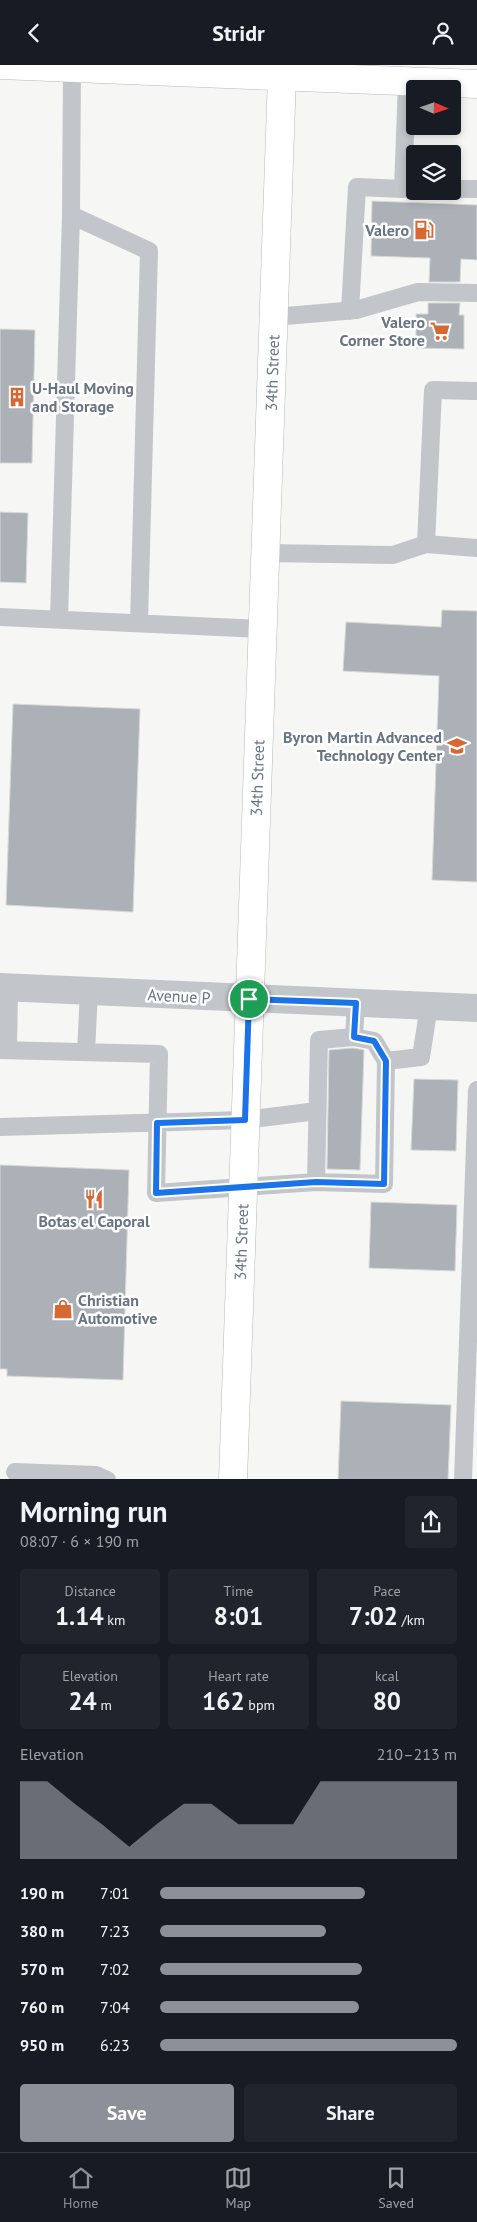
<!DOCTYPE html>
<html lang="en">
<head>
<meta charset="utf-8">
<style>
  :root { --surface:#171b24; --page:#20242c; --text:#f1f3f6; --muted:#9ea1a6; --line:#363941; --accent:#8c9099 }
  body { margin:0; font-family:"PT Sans",sans-serif; background:var(--page); color:var(--text); height:100vh; display:flex; flex-direction:column; font-size:19px; white-space:nowrap }
  * { box-sizing:border-box; margin:0 }
  p { font-size:16px; color:var(--muted) }
  .icon { flex:none; width:28px; height:28px; fill:none; stroke:currentColor; stroke-width:2; stroke-linecap:round; stroke-linejoin:round }
  .map { position:relative; height:1414px; overflow:hidden }
  .sheet { display:flex; flex-direction:column; background:var(--surface); flex:1 }
  .sheet>* { flex:none }
  .needle { width:32px; rotate:92deg }
  .tools { position:absolute; left:406px; top:15px; display:grid; gap:10px }
  .tools a { display:grid; place-items:center; width:55px; height:55px; border-radius:5px; background:var(--surface); box-shadow:0 2px 8px #0003; font-size:25px }
  .pin { position:absolute; display:grid; place-items:center; width:42px; height:42px; color:#fff; margin:-21px; border:2px solid #fff; border-radius:50%; box-shadow:0 1px 5px #0007 }
  .round { display:grid; place-items:center; flex:none; width:52px; height:52px; border-radius:5px; background:var(--page) }
  .summary { display:flex; align-items:center; justify-content:space-between; height:85px; padding:0 20px }
  h1 { font-size:28px; font-weight:700; line-height:38px }
  .stats { display:grid; grid-template-columns:repeat(3,1fr); gap:8px; height:85px; padding:5px 20px }
  .stats div { display:grid; align-content:center; border-radius:5px; background:var(--page); text-align:center }
  .stats b { font-size:25px; font-weight:700 }
  .stats small { font-size:14px; font-weight:400 }
  .stats p { font-size:14px }
  .chart { height:140px; padding:10px 20px }
  .chart p { display:flex; justify-content:space-between }
  .chart svg { width:100%; height:90px; margin-top:5px; fill:var(--accent); opacity:.7 }
  .cta { display:flex; gap:10px; margin-top:auto; padding:10px 20px }
  .cta a { flex:1; height:58px; border-radius:5px; background:var(--accent); color:#fff; font-size:20px; font-weight:700; line-height:58px; text-align:center }
  .cta a+a { background:var(--page); color:var(--text) }
  ul { padding:0 20px; list-style:none; font-size:16px }
  li { display:grid; grid-template-columns:80px 60px 1fr; align-items:center; height:38px }
  li i { height:12px; border-radius:6px; background:var(--accent) }
  header { display:flex; justify-content:space-between; align-items:center; height:65px; padding:0 20px; background:var(--surface); font-size:22px; font-weight:700 }
  .tabs { display:flex; justify-content:space-around; align-items:center; height:70px; border-top:1px solid var(--line); background:var(--surface); font-size:14px; color:var(--muted) }
  .tabs a { display:grid; justify-items:center; gap:2px }
  .tabs .active { color:var(--accent) }
  .map>svg:first-child { display:block }
  .building { fill:#abb1b7; stroke:#d8d8d6 }
  .lines { fill:none; stroke-linecap:round; stroke-linejoin:round }
  .secondary-casing { stroke:#b5b9bd; stroke-width:29 }
  .highway-casing { stroke:#b5b8bb; stroke-width:29 }
  .lane { stroke:#c2c5c9; stroke-width:18 }
  .street { stroke:#c2c5c9; stroke-width:28 }
  .secondary { stroke:#fff; stroke-width:28 }
  .highway { stroke:#fff; stroke-width:28 }
  .route-casing { stroke:#fff; stroke-width:10 }
  .route { stroke:#1a73e8; stroke-width:6 }
  .labels { text-anchor:middle; stroke-width:5; stroke-linejoin:round; paint-order:stroke }
  .poi-label { font-size:16px; font-weight:bold; fill:#687483; stroke:#fff; text-anchor:end }
  .street-label { font-size:16px; fill:#687483; stroke:#fff }
</style>
</head>
<body>
<header><svg class="icon" aria-label="back" viewBox="0 0 24 24"><path d="M15 5l-7 7 7 7"/></svg>Stridr<svg class="icon" aria-label="person" viewBox="0 0 24 24"><circle cx="12" cy="8" r="4"/><path d="M4 21q1-7 8-7t8 7"/></svg></header>
<div class="map">
<svg width="477" height="1415" viewBox="0 0 477 1415">
  <rect width="100%" height="100%" fill="#f6f7f4"/>
  <!-- building -->
  <path class="building" d="M372,136L477,140V195L461,194L460,217H429L430,193L371,191Z
    M428,238H460L459,250H464V284L416,283V249H428Z
    M0,264L35,265L32,398H0Z
    M0,447L28,448L26,518L0,517Z
    M442,545L477,546V817L432,815L439,611L343,606L346,557L441,562Z
    M13,639L140,644L133,847L6,840Z
    M353,983L364,985L360,1105L327,1104L329,985Z
    M414,1014L458,1015L456,1086L411,1085Z
    M0,1100L129,1105L123,1315L7,1311V1304H0Z
    M371,1137L457,1140L455,1206L369,1203Z
    M341,1336L451,1340L448,1415H338Z"/>
  <g class="lines">
    <defs>
      <path id="secondary" d="M233,1415L282,11L285,0"/>
      <path id="highway" d="M0,0L477,19"/>
    </defs>
    <!-- secondary casing -->
    <use href="#secondary" class="secondary-casing"/>
    <!-- highway casing -->
    <use href="#highway" class="highway-casing"/>
    <!-- lane -->
    <path class="lane" d="M452,124H477
      M71,150L149,186L139,558
      M350,246L357,122L403,124L407,16
      M274,252L356,245L418,227L477,228
      M426,479L433,325L477,326
      M265,488L393,490L426,479L477,483
      M0,552L262,564
      M59,554L71,150L72,0
      M354,972L356,938
      M0,985L159,989L156,1128L316,1117L384,1119L386,996L421,992L429,941
      M8,985L9,923
      M86,987L89,926
      M0,1062L245,1055L317,1046
      M316,1117L319,975L354,972L374,976L386,996
      M15,1407L96,1410L107,1415
      M463,1415L477,1025"/>
    <!-- street -->
    <path class="street" d="M0,922L477,943"/>
    <!-- secondary -->
    <use href="#secondary" class="secondary"/>
    <!-- highway -->
    <use href="#highway" class="highway"/>
  </g>
  <g class="lines">
    <defs>
      <path id="route" d="M249,934L356,938L354,972L374,976L386,996L384,1119L316,1117L156,1128L157,1058L245,1055Z"/>
    </defs>
    <!-- route casing -->
    <use href="#route" class="route-casing"/>
    <!-- route -->
    <use href="#route" class="route"/>
  </g>
  <!-- icons -->
  <defs>
    <symbol id="fuel-bare" viewBox="-9 -9 18 18"><path d="M-5.5-6h7V0h2V4h1.3V-2.5L3-4.5l.8-.8L6-3V5H2.5V1h-1V6h-7ZM-4.2-4.7v3.2H.2V-4.7Z" fill="#d76833" stroke="#fff" stroke-width="2.5" paint-order="stroke"/></symbol>
    <symbol id="supermarket-bare" viewBox="-9 -9 18 18"><path d="M-6-5.5h2.5l.6 2H6L4.5 2H-2.5L-4.4-4H-6ZM-1.5 3.2a1.3 1.3 0 1 0 .1 0ZM3 3.2a1.3 1.3 0 1 0 .1 0Z" fill="#d76833" stroke="#fff" stroke-width="2.5" paint-order="stroke"/></symbol>
    <symbol id="building-bare" viewBox="-9 -9 18 18"><path d="M-4-6H4V6H1V3H-1V6H-4ZM-2.5-4.3h1.7v1.8h-1.7ZM.8-4.3h1.7v1.8H.8ZM-2.5-1h1.7V.8h-1.7ZM.8-1h1.7V.8H.8Z" fill="#d76833" stroke="#fff" stroke-width="2.5" paint-order="stroke"/></symbol>
    <symbol id="university-bare" viewBox="-9 -9 18 18"><path d="M0-5L7-2L0 1L-7-2ZM-4 1L0 2.5L4 1V4Q0 6-4 4Z" fill="#d76833" stroke="#fff" stroke-width="2.5" paint-order="stroke"/></symbol>
    <symbol id="restaurant-bare" viewBox="-9 -9 18 18"><path d="M-5-6h1v4h1v-4h1v4h1v-4h1v5L-1.5 .5V6h-2V.5L-5-1ZM5-6V6H3V1.5H1.5Q1.5-4 5-6Z" fill="#d76833" stroke="#fff" stroke-width="2.5" paint-order="stroke"/></symbol>
    <symbol id="shop-bare" viewBox="-9 -9 18 18"><path d="M-5-2.5h2.3a2.7 3.5 0 0 1 5.4 0H5L5.5 6h-11ZM-1.5-2.5h3a1.5 2.3 0 0 0-3 0Z" fill="#d76833" stroke="#fff" stroke-width="2.5" paint-order="stroke"/></symbol>
  </defs>
  <g fill-rule="evenodd">
    <use href="#fuel-bare" x="410" y="151" width="28" height="28"/>
    <use href="#supermarket-bare" x="426" y="252" width="28" height="28"/>
    <use href="#building-bare" x="3" y="318" width="28" height="28"/>
    <use href="#university-bare" x="443" y="667" width="28" height="28"/>
    <use href="#restaurant-bare" x="80" y="1120" width="28" height="28"/>
    <use href="#shop-bare" x="49" y="1230" width="28" height="28"/>
  </g>
  <g class="labels">
    <!-- poi labels -->
    <g class="poi-label">
      <text x="409" y="171">Valero</text>
      <text x="425" y="263">Valero<tspan x="425" dy="18">Corner Store</tspan></text>
      <text x="32" y="329" text-anchor="start">U-Haul Moving<tspan x="32" dy="18">and Storage</tspan></text>
      <text x="442" y="678">Byron Martin Advanced<tspan x="442" dy="18">Technology Center</tspan></text>
      <text x="94" y="1162" text-anchor="middle">Botas el Caporal</text>
      <text x="78" y="1241" text-anchor="start">Christian<tspan x="78" dy="18">Automotive</tspan></text>
    </g>
    <!-- street labels -->
    <g class="street-label">
      <text transform="translate(272 308) rotate(-88)" y="6">34th Street</text>
      <text transform="translate(257 713) rotate(-88)" y="6">34th Street</text>
      <text transform="translate(179 931) rotate(3)" y="6">Avenue P</text>
      <text transform="translate(241 1177) rotate(-88)" y="6">34th Street</text>
    </g>
  </g>
</svg>
<div class="tools">
<a><svg class="needle" viewBox="-14 -14 28 28"><path d="M0-13l5 13h-10z" fill="#e53935"/><path d="M0 13l5-13h-10z" fill="#9ea1a6"/></svg></a>
<a><svg class="icon" aria-label="layers" viewBox="0 0 24 24"><path d="M12 4l9 5-9 5-9-5zM3 14l9 5 9-5"/></svg></a>
</div>
<div class="pin" style="left:249px;top:934px;background:#1e9e55"><svg class="icon" aria-label="arrive" viewBox="0 0 24 24"><path d="M6 21V4h12l-3 4 3 4H6"/></svg></div>
</div>
<section class="sheet">
<div class="summary"><div><h1>Morning run</h1><p>08:07 · 6 × 190 m</p></div><a class="round"><svg class="icon" aria-label="share" viewBox="0 0 24 24"><path d="M12 15V3M7 8l5-5 5 5M5 13v7h14v-7"/></svg></a></div>
<div class="stats">
<div><p>Distance</p><b>1.14<small> km</small></b></div>
<div><p>Time</p><b>8:01</b></div>
<div><p>Pace</p><b>7:02<small> /km</small></b></div>
</div>
<div class="stats">
<div><p>Elevation</p><b>24<small> m</small></b></div>
<div><p>Heart rate</p><b>162<small> bpm</small></b></div>
<div><p>kcal</p><b>80</b></div>
</div>
<div class="chart"><p><span>Elevation</span>210–213 m</p>
<svg viewBox="0 0 160 44" preserveAspectRatio="none"><path d="M0 44V6L10 6L20 17L30 27L40 38L50 27L60 17L70 17L80 27L90 27L100 27L110 6L120 6L130 6L140 6L150 6L160 6V44z"/></svg>
</div>
<ul>
<li><b>190 m</b>7:01<i style="width:69%"></i></li>
<li><b>380 m</b>7:23<i style="width:56%"></i></li>
<li><b>570 m</b>7:02<i style="width:68%"></i></li>
<li><b>760 m</b>7:04<i style="width:67%"></i></li>
<li><b>950 m</b>6:23<i style="width:100%"></i></li>
</ul>
<div class="cta"><a>Save</a><a>Share</a></div>
</section>
<nav class="tabs">
<a class="active"><svg class="icon" aria-label="home" viewBox="0 0 24 24"><path d="M3 11l9-7 9 7M6 9v11h12V9"/></svg>Home</a>
<a><svg class="icon" aria-label="map" viewBox="0 0 24 24"><path d="M3 6l6-2 6 2 6-2v14l-6 2-6-2-6 2zM9 4v14M15 6v14"/></svg>Map</a>
<a><svg class="icon" aria-label="saved" viewBox="0 0 24 24"><path d="M7 4h10v16l-5-4-5 4z"/></svg>Saved</a>
</nav>
</body>
</html>
